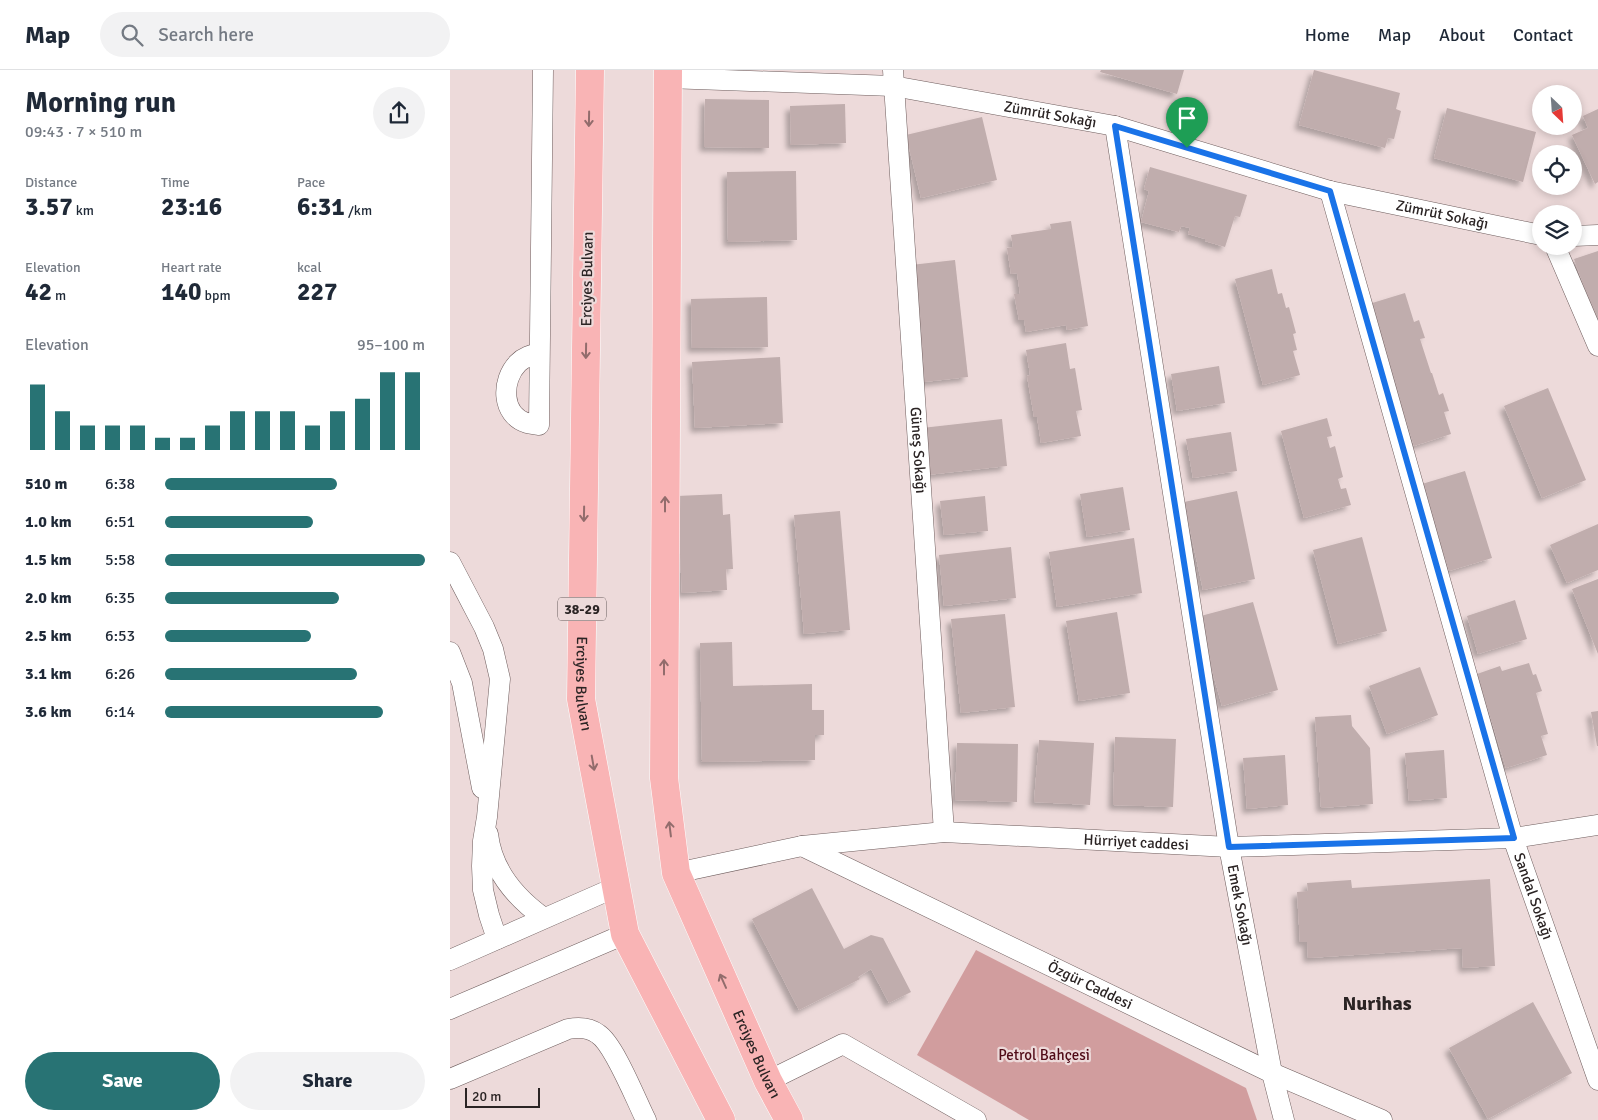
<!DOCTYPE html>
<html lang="en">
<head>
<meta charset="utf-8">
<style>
  :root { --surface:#fff; --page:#f2f2f3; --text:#1f2937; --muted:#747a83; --line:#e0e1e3; --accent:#287374 }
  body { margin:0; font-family:Signika,sans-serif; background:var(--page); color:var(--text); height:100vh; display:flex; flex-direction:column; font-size:19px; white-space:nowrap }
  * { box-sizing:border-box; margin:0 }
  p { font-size:16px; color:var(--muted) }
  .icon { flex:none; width:28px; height:28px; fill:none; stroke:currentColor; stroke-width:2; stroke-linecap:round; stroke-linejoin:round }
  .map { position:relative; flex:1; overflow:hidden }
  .side { display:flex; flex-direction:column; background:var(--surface); width:450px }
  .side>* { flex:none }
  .needle { width:32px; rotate:155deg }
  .buttons { position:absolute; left:1082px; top:15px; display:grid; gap:10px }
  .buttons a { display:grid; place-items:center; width:50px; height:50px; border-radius:50%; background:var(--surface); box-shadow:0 2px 8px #0003; font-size:25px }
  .scale { position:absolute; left:15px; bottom:12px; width:75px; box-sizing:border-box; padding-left:5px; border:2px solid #2b2424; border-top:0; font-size:14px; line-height:18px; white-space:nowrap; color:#2b2424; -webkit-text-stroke:4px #eddada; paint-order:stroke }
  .pin { position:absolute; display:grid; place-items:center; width:42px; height:42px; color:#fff; margin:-51px -21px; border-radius:50% 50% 50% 0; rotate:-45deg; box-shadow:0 0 5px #0007 }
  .pin .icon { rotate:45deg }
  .round { display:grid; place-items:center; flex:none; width:52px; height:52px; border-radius:26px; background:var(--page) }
  .headline { display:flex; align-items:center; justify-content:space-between; height:85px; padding:0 25px }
  h1 { font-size:28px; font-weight:700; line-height:38px }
  .figures { display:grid; grid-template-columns:repeat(3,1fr); gap:8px; height:85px; padding:5px 25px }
  .figures div { display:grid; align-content:center }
  .figures b { font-size:25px; font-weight:700 }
  .figures small { font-size:14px; font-weight:400 }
  .figures p { font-size:14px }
  .chart { height:140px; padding:10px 25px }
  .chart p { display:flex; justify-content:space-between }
  .chart svg { width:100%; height:90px; margin-top:5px; stroke:var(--accent); stroke-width:6 }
  .action { display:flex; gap:10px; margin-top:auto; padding:10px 25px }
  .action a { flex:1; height:58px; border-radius:30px; background:var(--accent); color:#fff; font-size:20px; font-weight:700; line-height:58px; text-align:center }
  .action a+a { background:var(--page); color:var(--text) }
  ul { padding:0 25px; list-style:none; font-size:16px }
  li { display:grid; grid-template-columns:80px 60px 1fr; align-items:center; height:38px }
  li i { height:12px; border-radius:6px; background:var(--accent) }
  header { display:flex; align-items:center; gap:30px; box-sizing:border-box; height:70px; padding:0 25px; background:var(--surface); border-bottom:1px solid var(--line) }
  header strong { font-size:24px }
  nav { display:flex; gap:28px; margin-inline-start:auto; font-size:18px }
  .search { width:350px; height:45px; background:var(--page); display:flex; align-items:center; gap:12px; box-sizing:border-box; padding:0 18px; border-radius:28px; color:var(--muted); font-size:19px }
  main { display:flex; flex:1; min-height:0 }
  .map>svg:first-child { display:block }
  .green { fill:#d19d9e }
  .building { fill:#c0adad; filter:url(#shadow) }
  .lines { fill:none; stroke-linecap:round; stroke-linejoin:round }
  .street-casing { stroke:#6e5d5d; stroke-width:21 }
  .highway-casing { stroke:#fff; stroke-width:29 }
  .street { stroke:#fff; stroke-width:20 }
  .highway { stroke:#f9b4b5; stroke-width:28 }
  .oneway { stroke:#926c6c }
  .route-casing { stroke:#fff; stroke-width:10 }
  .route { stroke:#1a73e8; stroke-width:6 }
  .labels { text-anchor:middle; stroke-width:4.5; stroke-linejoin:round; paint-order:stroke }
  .shield { fill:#eddada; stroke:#655b5b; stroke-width:1 }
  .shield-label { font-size:14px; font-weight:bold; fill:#2b2424 }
  .street-label { font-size:15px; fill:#2b2424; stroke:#eddada }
  .park-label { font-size:15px; fill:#500b17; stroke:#eddada }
  .district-label { font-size:20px; font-weight:bold; fill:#2b2424; stroke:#eddada }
</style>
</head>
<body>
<header>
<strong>Map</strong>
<div class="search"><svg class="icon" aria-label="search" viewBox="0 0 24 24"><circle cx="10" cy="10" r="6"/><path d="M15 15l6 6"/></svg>Search here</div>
<nav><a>Home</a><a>Map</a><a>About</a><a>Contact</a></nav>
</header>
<main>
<section class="side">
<div class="headline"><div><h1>Morning run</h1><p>09:43 · 7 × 510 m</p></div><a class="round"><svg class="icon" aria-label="share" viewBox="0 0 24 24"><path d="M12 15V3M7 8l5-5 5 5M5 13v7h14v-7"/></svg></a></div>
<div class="figures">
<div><p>Distance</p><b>3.57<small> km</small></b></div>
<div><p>Time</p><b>23:16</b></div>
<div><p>Pace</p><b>6:31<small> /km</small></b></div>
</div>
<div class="figures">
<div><p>Elevation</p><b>42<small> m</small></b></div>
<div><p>Heart rate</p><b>140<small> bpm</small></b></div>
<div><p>kcal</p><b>227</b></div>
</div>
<div class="chart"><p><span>Elevation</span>95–100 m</p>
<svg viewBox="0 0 160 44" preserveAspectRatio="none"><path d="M5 44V12M15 44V25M25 44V32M35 44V32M45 44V32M55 44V38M65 44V38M75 44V32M85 44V25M95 44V25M105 44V25M115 44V32M125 44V25M135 44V19M145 44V6M155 44V6"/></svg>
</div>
<ul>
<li><b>510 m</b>6:38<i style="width:66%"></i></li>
<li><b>1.0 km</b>6:51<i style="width:57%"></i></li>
<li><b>1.5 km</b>5:58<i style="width:100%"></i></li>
<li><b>2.0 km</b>6:35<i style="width:67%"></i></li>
<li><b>2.5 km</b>6:53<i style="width:56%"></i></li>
<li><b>3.1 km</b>6:26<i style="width:74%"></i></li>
<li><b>3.6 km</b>6:14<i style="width:84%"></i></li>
</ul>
<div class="action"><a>Save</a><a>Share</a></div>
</section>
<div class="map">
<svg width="1148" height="1050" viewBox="0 0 1148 1050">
  <defs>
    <filter id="shadow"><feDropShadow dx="-4.5" dy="4.5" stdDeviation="2.5" flood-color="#0004"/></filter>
  </defs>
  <rect width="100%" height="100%" fill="#eddada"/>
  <!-- green -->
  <path class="green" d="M526,880L796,1018L807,1050H579L467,985Z"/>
  <!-- building -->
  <path class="building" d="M651,0H734L727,24L650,2Z
    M864,0L950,23L946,39L951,41L944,69L938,68L935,78L849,55Z
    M255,29L319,30V78L254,77Z
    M395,34L396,73L341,75L340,36Z
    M997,38L1086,62L1073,112L984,88Z
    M1148,39V112L1145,114L1122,65L1138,58L1133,46Z
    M532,47L547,110L471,128L456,65Z
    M700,97L797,125L790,147L785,146L775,177L755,171V169L738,164L740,158L731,156L729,162L691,152L699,121L694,119Z
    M346,101L347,170L278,172L277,102Z
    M621,151L638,256L617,260L616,255L576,262L574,250H569L564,224H570L567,203L561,204L557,178L563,177L561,165L601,159L600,154Z
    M1148,181V256L1124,189Z
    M505,190L518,307L474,312L461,195Z
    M822,199L828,224L832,223L836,238L839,237L846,263L843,264L847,280L843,281L850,305L813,315L785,209Z
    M955,223L964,252L969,250L975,268L970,269L981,303H982L989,325L993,323L999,341L994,342L1001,364L964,376L919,234Z
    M317,227L318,277L242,278L241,229Z
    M616,273L620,299L625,298L632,340L626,341L631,366L591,373L587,347H584L577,306L580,305L576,280Z
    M330,287L333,353L245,358L242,292Z
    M769,296L775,333L727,341L721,304Z
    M1098,318L1136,410L1092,428L1054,336Z
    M877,348L882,366L877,367L880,378L885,376L893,407L888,409L891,419L896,418L901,435L854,448L831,361Z
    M552,349L557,396L477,405L472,358Z
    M781,362L787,401L743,408L736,369Z
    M1015,401L1042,488L999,501L972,414Z
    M673,417L680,460L637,467L630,424Z
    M787,421L805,509L753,520L734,432Z
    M272,424L273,445L280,444L283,499H276L277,520L232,523L227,426Z
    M535,426L538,461L494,465L490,431Z
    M390,441L400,560L354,564L344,445Z
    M1148,454V500L1117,513L1100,475Z
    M912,467L937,561L888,574L863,480Z
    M684,468L692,523L607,537L599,482Z
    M561,477L566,528L494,536L489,485Z
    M1148,509V584L1122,519Z
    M1065,530L1077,569L1028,584L1017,546Z
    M803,532L828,620L772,636L747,547Z
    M667,542L680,623L629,631L616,551Z
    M555,544L565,637L511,643L501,549Z
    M282,572L283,616L362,614V640H374V665H365V690L252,692L250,573Z
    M1079,593L1083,605L1086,604L1092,621L1086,623L1098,664L1091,666L1097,685L1056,698L1027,604L1050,596L1052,601Z
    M970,597L988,645L937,664L919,616Z
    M1148,641V676H1147L1141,642Z
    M901,645L902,656L920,678L923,734L871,738L865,647Z
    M665,667L726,669L723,737L663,735Z
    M589,670L644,673L640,735L584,732Z
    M507,673L568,674L567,732L505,730Z
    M994,680L997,728L959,731L955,683Z
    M835,685L838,735L797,739L793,688Z
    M1040,809L1045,896L1013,898L1012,878L858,888L857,872H850L847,822L858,821L857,813L901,810L902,818Z
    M362,818L394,879L421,865L433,868L461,922L439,933L421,899L408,907L410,909L349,940L302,849Z
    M1083,932L1122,1003L1038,1049L999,978Z"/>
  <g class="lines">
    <defs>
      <g id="street">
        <path id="s1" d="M443,0L494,762"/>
        <path id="s2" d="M217,8L443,16L665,56L880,121L1091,165"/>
        <path id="s3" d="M665,56L779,777L822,1003L834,1050"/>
        <path id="s4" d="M880,121L1063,768L1148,1010"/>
        <path d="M1124,166L1148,165"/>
        <path d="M1105,176L1148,276"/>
        <path d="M89,283C81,285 74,287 68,293C51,310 51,345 77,353C80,354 85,354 89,355L93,0"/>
        <path d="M0,492L34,557L43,579L50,609L37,747L33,771L32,796L33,820L39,845L47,869"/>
        <path d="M0,582L12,613L32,718"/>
        <path d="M38,764C42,800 66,828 94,848"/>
        <path id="s5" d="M352,776L822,1003L932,1050"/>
        <path id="s6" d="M226,803L352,776L494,762L779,777L1063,768L1148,755"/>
        <path d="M0,890L166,817"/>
        <path d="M0,939L175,864"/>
        <path d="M0,1009L118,959C129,957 139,957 148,964C164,974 186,1030 196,1050"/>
        <path d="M318,1011L393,974L526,1050"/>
      </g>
      <g id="highway">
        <path id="s7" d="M140,0L131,629L175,864L271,1050"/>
        <path id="s8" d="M218,0L214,708L226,803L318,1011L339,1050"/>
      </g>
    </defs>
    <!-- street casing -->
    <use href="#street" class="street-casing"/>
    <!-- highway casing -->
    <use href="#highway" class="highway-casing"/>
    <!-- street -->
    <use href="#street" class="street"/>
    <!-- highway -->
    <use href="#highway" class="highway"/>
  </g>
  <!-- one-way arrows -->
  <defs><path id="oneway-shaft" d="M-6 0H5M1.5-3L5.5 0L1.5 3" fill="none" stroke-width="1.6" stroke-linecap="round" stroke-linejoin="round" transform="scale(1.25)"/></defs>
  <g class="oneway">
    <use href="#oneway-shaft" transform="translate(139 49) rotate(91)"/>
    <use href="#oneway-shaft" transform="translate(136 281) rotate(91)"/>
    <use href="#oneway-shaft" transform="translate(215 434) rotate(-90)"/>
    <use href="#oneway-shaft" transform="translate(134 444) rotate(91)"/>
    <use href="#oneway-shaft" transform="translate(214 597) rotate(-90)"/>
    <use href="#oneway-shaft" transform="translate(143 693) rotate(80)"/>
    <use href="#oneway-shaft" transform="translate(220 759) rotate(-97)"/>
    <use href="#oneway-shaft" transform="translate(273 911) rotate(-114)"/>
  </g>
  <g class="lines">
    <defs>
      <path id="route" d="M665,56L880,121L1064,768L779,777Z"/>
    </defs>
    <!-- route casing -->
    <use href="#route" class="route-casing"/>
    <!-- route -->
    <use href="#route" class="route"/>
  </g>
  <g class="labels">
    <!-- shield labels -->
    <rect class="shield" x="108" y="527.5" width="48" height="23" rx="4"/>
    <g class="shield-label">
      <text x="132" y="544">38-29</text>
    </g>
    <!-- street labels -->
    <g class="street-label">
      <text dy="5" stroke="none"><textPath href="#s2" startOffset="386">Zümrüt Sokağı</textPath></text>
      <text dy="5" stroke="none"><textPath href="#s2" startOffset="791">Zümrüt Sokağı</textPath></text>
      <text transform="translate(137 209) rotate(-89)" y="5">Erciyes Bulvarı</text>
      <text dy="5" stroke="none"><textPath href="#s1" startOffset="381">Güneş Sokağı</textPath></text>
      <text dy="5" stroke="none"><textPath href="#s7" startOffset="614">Erciyes Bulvarı</textPath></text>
      <text dy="5" stroke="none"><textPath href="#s6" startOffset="464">Hürriyet caddesi</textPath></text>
      <text dy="5" stroke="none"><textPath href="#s4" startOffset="734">Sandal Sokağı</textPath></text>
      <text dy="5" stroke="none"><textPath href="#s3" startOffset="789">Emek Sokağı</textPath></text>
      <text dy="5" stroke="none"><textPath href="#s5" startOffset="320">Özgür Caddesi</textPath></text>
      <text dy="5" stroke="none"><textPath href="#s8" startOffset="1002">Erciyes Bulvarı</textPath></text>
    </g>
    <!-- park labels -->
    <g class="park-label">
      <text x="594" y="990">Petrol Bahçesi</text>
    </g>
    <!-- district labels -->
    <g class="district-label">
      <text x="927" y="940">Nurihas</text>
    </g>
  </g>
</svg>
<div class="buttons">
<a><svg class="needle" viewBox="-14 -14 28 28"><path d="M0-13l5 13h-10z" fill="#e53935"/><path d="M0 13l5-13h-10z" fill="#747a83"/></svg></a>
<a><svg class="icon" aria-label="locate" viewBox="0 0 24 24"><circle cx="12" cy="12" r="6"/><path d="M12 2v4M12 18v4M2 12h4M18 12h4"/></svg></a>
<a><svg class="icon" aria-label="layers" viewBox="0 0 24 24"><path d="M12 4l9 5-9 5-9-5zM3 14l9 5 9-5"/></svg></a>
</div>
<div class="scale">20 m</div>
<div class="pin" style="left:737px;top:78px;background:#1e9e55"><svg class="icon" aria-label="arrive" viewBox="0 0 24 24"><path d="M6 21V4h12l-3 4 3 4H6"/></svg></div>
</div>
</main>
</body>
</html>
